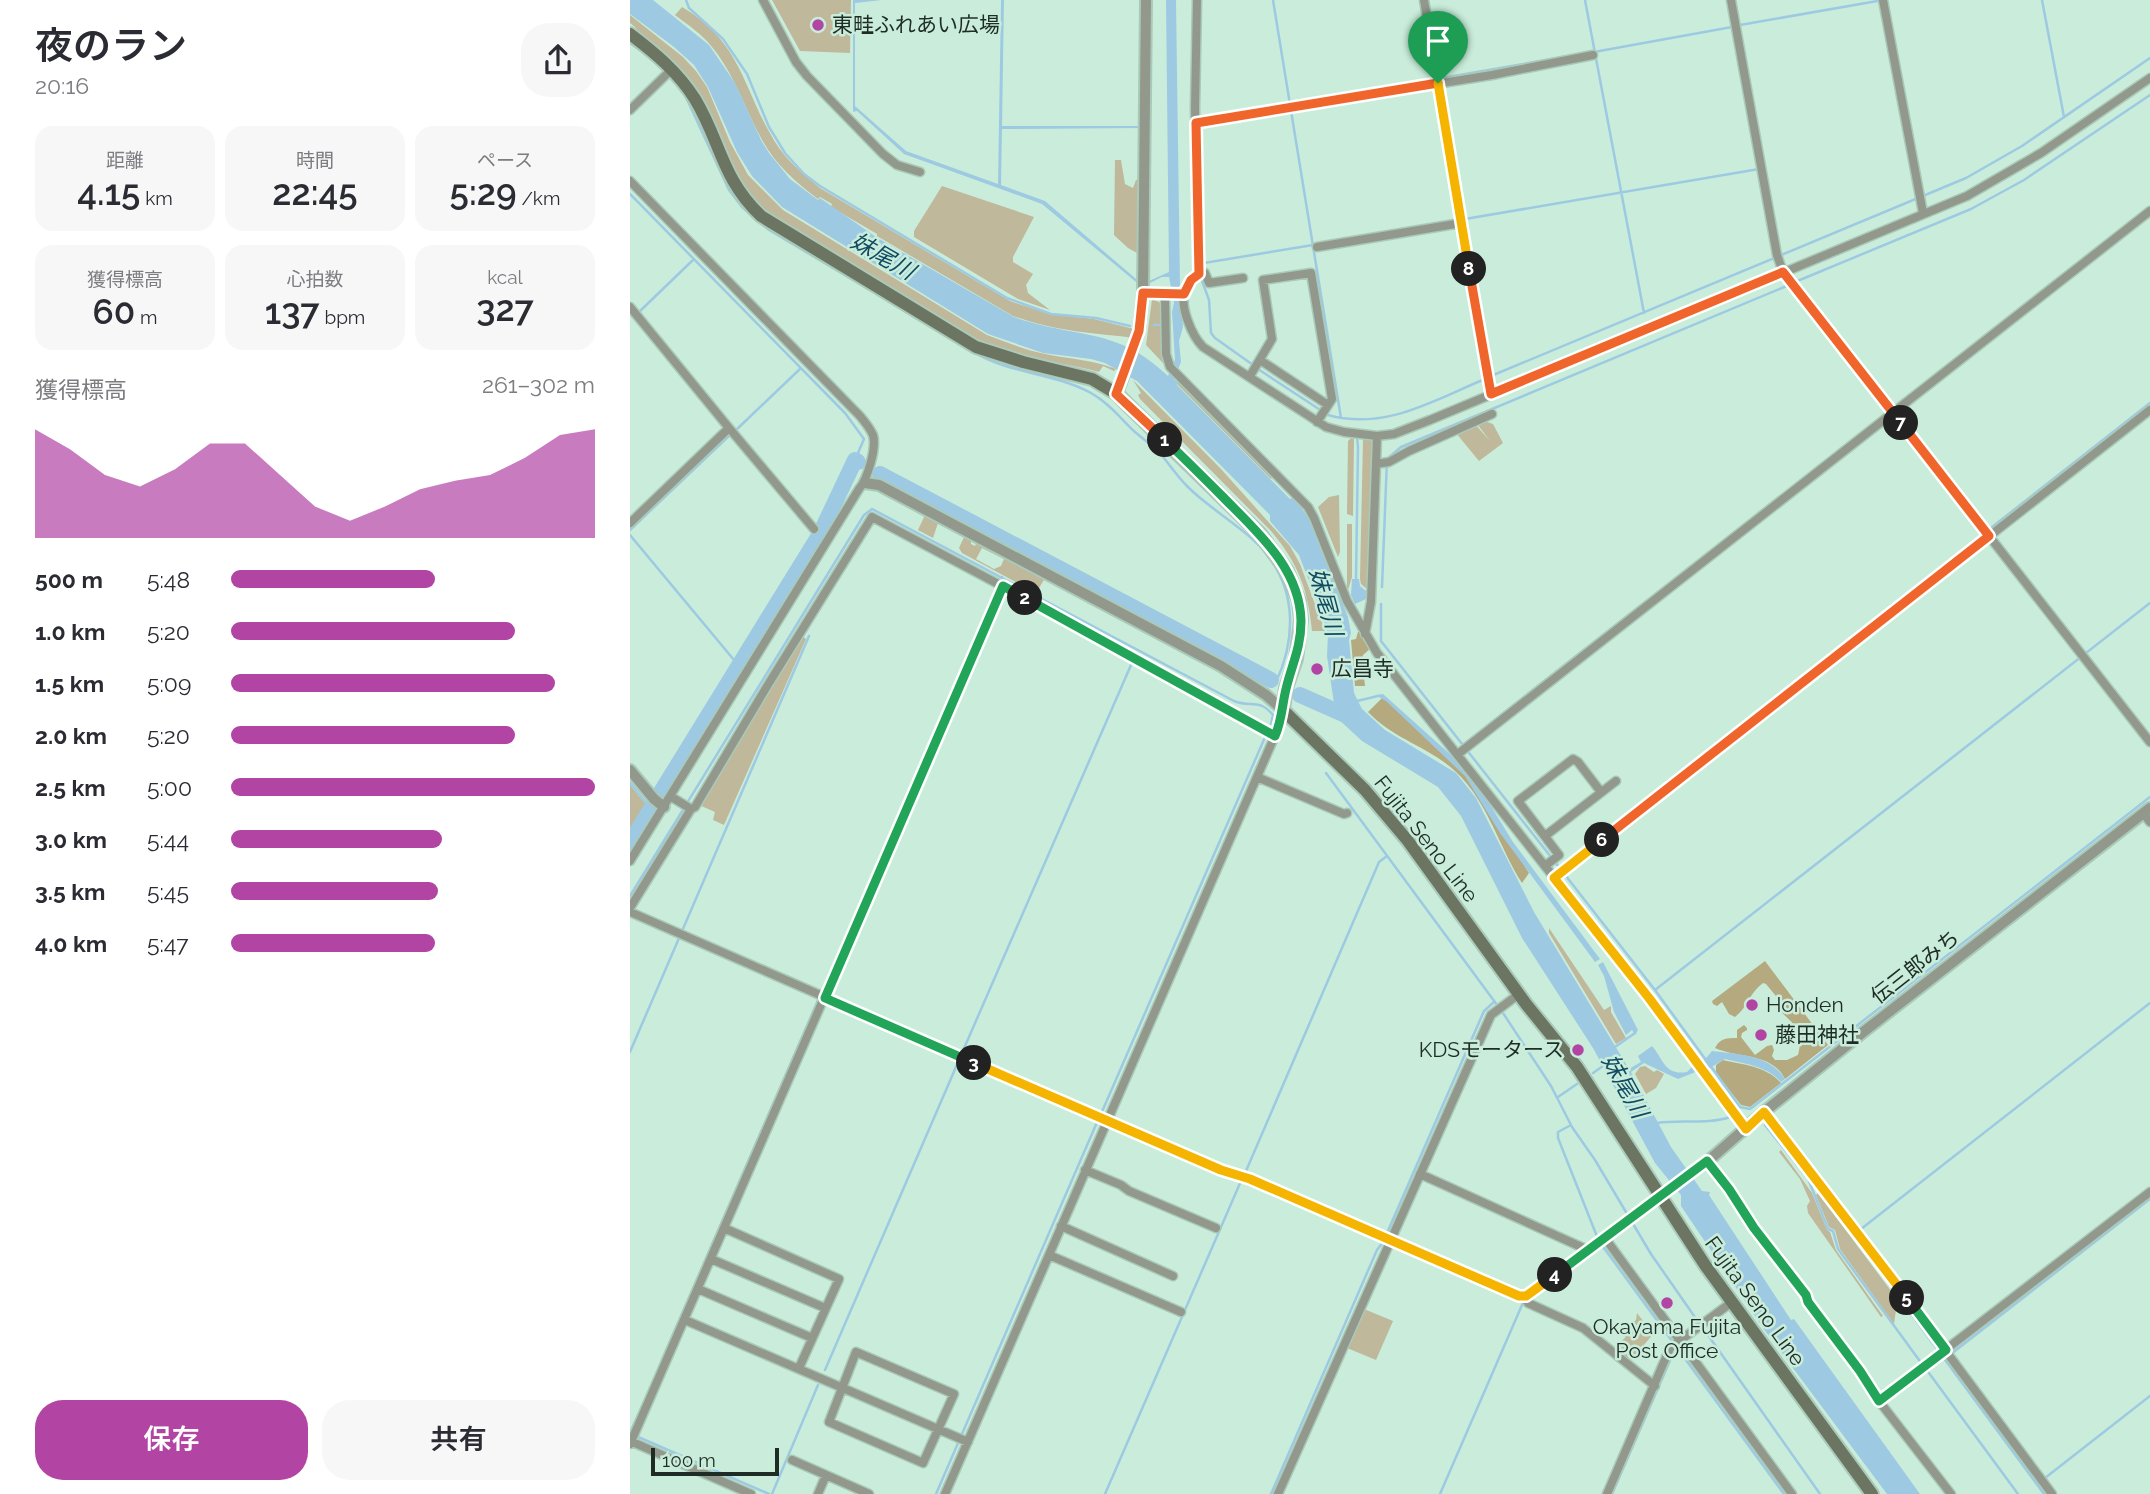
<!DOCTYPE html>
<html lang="ja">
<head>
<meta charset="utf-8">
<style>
  :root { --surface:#fff; --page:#f7f7f7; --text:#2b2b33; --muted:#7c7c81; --accent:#b245a4 }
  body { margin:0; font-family:Raleway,"Noto Sans JP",sans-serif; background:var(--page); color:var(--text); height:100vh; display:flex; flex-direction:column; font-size:26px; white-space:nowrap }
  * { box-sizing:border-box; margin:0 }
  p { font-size:23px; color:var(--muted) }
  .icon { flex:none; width:38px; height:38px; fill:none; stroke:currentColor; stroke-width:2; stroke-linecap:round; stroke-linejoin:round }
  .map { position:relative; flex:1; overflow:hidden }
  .drawer { display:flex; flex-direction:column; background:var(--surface); width:630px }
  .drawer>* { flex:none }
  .scale { position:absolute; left:21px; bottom:18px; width:128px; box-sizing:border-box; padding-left:7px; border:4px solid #1e2c25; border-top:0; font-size:19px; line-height:24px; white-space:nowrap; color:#1e2c25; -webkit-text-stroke:5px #c9edda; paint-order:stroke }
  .pin { position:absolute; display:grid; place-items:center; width:60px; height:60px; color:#fff; margin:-72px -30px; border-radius:50% 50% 50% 0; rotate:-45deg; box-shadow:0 0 7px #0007 }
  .pin .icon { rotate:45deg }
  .km { position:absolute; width:35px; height:35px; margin:-18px; border-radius:50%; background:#222; color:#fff; font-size:19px; line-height:35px; text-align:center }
  .round { display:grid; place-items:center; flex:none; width:74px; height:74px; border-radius:28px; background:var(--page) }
  .summary { display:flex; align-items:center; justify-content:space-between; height:119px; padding:0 35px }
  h1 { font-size:38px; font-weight:600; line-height:52px }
  .stats { display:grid; grid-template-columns:repeat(3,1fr); gap:10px; height:119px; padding:7px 35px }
  .stats div { display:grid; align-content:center; border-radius:18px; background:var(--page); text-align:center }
  .stats b { font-size:35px; font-weight:600 }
  .stats small { font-size:19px; font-weight:400 }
  .stats p { font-size:19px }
  .chart { height:196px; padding:14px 35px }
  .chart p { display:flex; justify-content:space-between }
  .chart svg { width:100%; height:126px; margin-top:7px; fill:var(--accent); opacity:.7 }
  .primary-button { display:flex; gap:14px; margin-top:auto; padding:14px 35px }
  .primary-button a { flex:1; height:80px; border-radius:28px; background:var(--accent); color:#fff; font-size:28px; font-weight:600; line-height:80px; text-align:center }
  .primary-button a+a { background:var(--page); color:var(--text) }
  ul { padding:0 35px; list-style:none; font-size:23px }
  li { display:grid; grid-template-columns:112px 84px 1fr; align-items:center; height:52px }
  li i { height:18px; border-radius:9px; background:var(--accent) }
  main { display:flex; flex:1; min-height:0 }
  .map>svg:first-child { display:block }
  .green { fill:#bfb89b; fill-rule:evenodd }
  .forest { fill:#b4a97f }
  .water { fill:#9dcae2 }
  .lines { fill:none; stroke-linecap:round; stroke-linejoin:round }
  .stream { stroke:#9dcae2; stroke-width:2.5 }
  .river { stroke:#9dcae2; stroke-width:16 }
  .minor-casing { stroke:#aacab9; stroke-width:11 }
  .tertiary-casing { stroke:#aacab9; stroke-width:14 }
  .secondary-casing { stroke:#aacab9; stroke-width:16 }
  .minor { stroke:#92998c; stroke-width:8 }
  .tertiary { stroke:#92998c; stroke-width:10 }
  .secondary { stroke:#6c7562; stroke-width:12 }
  .split-1-casing { stroke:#fff; stroke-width:14 }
  .split-2-casing { stroke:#fff; stroke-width:14 }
  .split-3-casing { stroke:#fff; stroke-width:14 }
  .split-4-casing { stroke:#fff; stroke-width:14 }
  .split-5-casing { stroke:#fff; stroke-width:14 }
  .split-6-casing { stroke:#fff; stroke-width:14 }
  .split-7-casing { stroke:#fff; stroke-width:14 }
  .split-8-casing { stroke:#fff; stroke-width:14 }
  .split-9-casing { stroke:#fff; stroke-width:14 }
  .split-1 { stroke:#f0652b; stroke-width:9 }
  .split-2 { stroke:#22a559; stroke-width:9 }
  .split-3 { stroke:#22a559; stroke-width:9 }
  .split-4 { stroke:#f5b400; stroke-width:9 }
  .split-5 { stroke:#22a559; stroke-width:9 }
  .split-6 { stroke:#f5b400; stroke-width:9 }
  .split-7 { stroke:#f0652b; stroke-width:9 }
  .split-8 { stroke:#f0652b; stroke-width:9 }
  .split-9 { stroke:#f5b400; stroke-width:9 }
  .poi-dot { fill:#b245a4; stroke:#c9edda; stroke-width:2.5 }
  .labels { text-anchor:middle; stroke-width:5; stroke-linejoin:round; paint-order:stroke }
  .poi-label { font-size:21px; fill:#1e2c25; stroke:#c9edda; text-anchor:start }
  .street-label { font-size:21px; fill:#1e2c25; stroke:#c9edda }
  .water-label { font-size:23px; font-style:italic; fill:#104b64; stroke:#c9edda }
</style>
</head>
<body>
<main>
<section class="drawer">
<div class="summary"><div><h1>夜のラン</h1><p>20:16</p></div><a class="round"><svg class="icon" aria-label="share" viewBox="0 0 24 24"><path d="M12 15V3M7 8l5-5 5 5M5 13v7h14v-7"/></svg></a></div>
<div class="stats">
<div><p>距離</p><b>4.15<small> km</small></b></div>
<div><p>時間</p><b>22:45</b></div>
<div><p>ペース</p><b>5:29<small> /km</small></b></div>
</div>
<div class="stats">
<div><p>獲得標高</p><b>60<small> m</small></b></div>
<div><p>心拍数</p><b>137<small> bpm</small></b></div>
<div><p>kcal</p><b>327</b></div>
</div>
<div class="chart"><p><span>獲得標高</span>261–302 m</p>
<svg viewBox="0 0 160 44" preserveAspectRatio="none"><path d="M0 44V6L10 13L20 22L30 26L40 20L50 11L60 11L70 22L80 33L90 38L100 33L110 27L120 24L130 22L140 16L150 8L160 6V44z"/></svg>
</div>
<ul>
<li><b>500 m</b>5:48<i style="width:56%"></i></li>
<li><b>1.0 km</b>5:20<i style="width:78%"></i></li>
<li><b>1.5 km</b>5:09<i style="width:89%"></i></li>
<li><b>2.0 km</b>5:20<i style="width:78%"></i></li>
<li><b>2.5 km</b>5:00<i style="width:100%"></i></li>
<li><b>3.0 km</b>5:44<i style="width:58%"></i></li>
<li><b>3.5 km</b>5:45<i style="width:57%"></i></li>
<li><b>4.0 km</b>5:47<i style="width:56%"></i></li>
</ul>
<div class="primary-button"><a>保存</a><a>共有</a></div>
</section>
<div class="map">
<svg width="1520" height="1494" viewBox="0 0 1520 1494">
  <rect width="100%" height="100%" fill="#c9edda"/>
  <!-- green -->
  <path class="green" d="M142,0H221L220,53L170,51Z
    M52,7C112,42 113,90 145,142C156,160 173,174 190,188L380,301L419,314L464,319L504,329L501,338C490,335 480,336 469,334C439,331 411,326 383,316L247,236V234L201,207L202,204L190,197L188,199C164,181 144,163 130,136C114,106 104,74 82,47C72,34 58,25 45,15Z
    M0,15L53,57L66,71L77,87L100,142L118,175L153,210L357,335C376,342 395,350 415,354C440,359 463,360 486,369L484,371L473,366L469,372C444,365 419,362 394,356C379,353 367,346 351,346L138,215L109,184L72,99L8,36L6,28L0,23Z
    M485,160H491L495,184L503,188L506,180L510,179L509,254L498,248L484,235Z
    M312,186L404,217L383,257V262L403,274L396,285L398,293L420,310L388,299L284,237V231Z
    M522,299L529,302L532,307L533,363L516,345Z
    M545,377L643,476L641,479L548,385Z
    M503,380L591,469L660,546L670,564L695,631H682C678,589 668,563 641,531L510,399L508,395L511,393Z
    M854,421L863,424L873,443L849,461L826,433L845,424L860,441L848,425Z
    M721,438L724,439L723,516L717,514L718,441Z
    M733,439L743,440L744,444L738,590L731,584L730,579Z
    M709,495L710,552L708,557L688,507L699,497Z
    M295,515L308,523L303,538L288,530Z
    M717,524H722V577L717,593Z
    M334,537L341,539V544L345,546L347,541L415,578L406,593L332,553L329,548ZM352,548L374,559L371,566L364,569L346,559Z
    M171,635L176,639L94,825L83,820L85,812L69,805Z
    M0,785L18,807L0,836Z
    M919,928L974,1010L981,1006V1012L996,1038L986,1044L919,933Z
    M1015,1066L1024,1072L1027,1070L1034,1074L1026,1088L1016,1094L1005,1074L1010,1067Z
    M1151,1150L1182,1193L1197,1230L1200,1232L1206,1250L1253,1316L1251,1317L1178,1213L1177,1206L1180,1201L1170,1179L1149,1152Z
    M1188,1193L1264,1295L1266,1310L1264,1324L1210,1249L1205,1230L1199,1227L1186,1195Z
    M734,1309L763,1321L746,1360L717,1348Z
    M1007,1313L1023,1334L1000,1362L982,1349L995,1338L994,1329L1006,1320Z"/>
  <!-- forest -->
  <path class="forest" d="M728,632H731L740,649L733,655L732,660L735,686H725L721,640L726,639Z
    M753,697L838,778L899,873L892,883C869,847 858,802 826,772C800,747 763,739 738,712Z
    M1135,961L1198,1045L1155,1079C1141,1052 1110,1059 1085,1048C1090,1038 1097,1038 1107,1038V1030L1114,1025L1117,1028V1030L1112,1033L1111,1037L1125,1055L1137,1046L1142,1045L1144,1050L1142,1056L1145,1060H1157L1168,1055C1174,1031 1166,1026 1149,1010L1150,1001L1136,984L1133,983C1119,993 1118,1007 1105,1017L1099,1014L1092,1002L1087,1006L1083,1004L1082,1001Z
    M1093,1060C1114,1065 1136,1066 1151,1083L1120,1107L1111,1105L1086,1073V1065Z"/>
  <!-- water -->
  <path class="water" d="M0,0H23L79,45L105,83L131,140L139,153L160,179L188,200L190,198L246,237L384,317C446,339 486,326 538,376L545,360L542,312L544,303L539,277H532L512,287L412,204L274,154L227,111L223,112V0H252L225,3V106L276,151L368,184L371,0H374L372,126H510V128L372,129L371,185L415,201L512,284L539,272L536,0H546L550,285L548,288L553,327L549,341L551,362L544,379L548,383L547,385L660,499L664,497L679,519L718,617L721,633L719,640L724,693L732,709L755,730L826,773L846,798L904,912L999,1069L1011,1062L1008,1056L1022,1046C1033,1058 1034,1076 1057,1072L1064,1065L1068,1071L1048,1079L1014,1063L1001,1072L1041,1147L1072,1191L1080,1192L1079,1195L1161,1320L1164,1319L1290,1494H1257L1133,1328L1051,1206V1195L1025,1163L963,1048L892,938L831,816L808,787L732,741L706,717L697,656L698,634L694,620L669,555L640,521V515L507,381L475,363L461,359L413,353L358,334L152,207L122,176L107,152L78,87L64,65L44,47L0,14Z
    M722,579H729L730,586L736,591V599L725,604L721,595Z
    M753,694L831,764L856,798L883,842L970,959L965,962L870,833L835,776L756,701L745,695Z
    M973,962L1008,1030L1005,1035L1002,1030L996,1035L984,1012L974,976L968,965Z
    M1082,1051C1107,1054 1141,1055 1155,1079L1151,1082C1137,1066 1115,1064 1095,1059L1078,1069L1073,1062Z"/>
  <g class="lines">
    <!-- stream -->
    <path class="stream" d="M56,0L59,8L93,39L117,74L139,127L155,153L174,174L190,186L377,298L421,314L466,318L500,326
      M643,0L711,418
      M955,0L1014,313
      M1412,0L1434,117
      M1110,25L1253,0
      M0,43L17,55
      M964,52L1102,27
      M719,94L933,57
      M55,95L99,190L112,207L139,230L274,310
      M0,194L215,413L234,439L225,460
      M835,219L1129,169
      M574,263L683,245
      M571,278L579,300L581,333L585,338L623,365
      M1165,282L1341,209L1394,180L1520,95
      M9,312L64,259
      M524,325H529
      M345,353C381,374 425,373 461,393C479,403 491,419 505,432C513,439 522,445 530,453C539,464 547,476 557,486C580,510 619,530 638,556C667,594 665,641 646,682
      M628,369L698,415C755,431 804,400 855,379
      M861,376L1336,178L1392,146L1520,58
      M105,431L171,368
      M0,530L101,434
      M0,535L109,666
      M726,580L728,447L727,437
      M752,587L757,459L771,447L1159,285
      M751,604V641L921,857
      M727,701L748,696
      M834,744L1010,606
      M696,773L873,1013L921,1086L942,1127L965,1160L1021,1254L1069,1323
      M283,782L372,577
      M0,783L21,809
      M925,862L1025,990L1076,1060
      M929,867L1520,403
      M0,896L234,515L242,509L604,701C621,708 629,698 643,715L640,729
      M1025,990L1520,603
      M985,1047L1005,1033
      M0,1052L179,636
      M332,1053L501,665
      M1080,1065L1110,1107L1120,1109L1520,797
      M963,1073L973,1066
      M928,1097L947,1084
      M471,1114L636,735
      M1027,1123C1051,1119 1077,1125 1100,1117
      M941,1125L928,1132V1138L968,1239
      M1135,1125L1223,1235L1414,1494
      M616,1171L749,862L757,856
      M1179,1181L1198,1229L1203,1231L1208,1249L1292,1364
      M1231,1229L1520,1003
      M757,1233L854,1011L864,1002
      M971,1244L1154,1494
      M954,1257L972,1246
      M1073,1328L1190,1494
      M1321,1354L1520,1199
      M32,1360L219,929
      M1296,1369L1388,1494
      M195,1370L329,1060
      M0,1433L19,1392
      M6,1436L139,1494
      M1415,1478L1520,1396
      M142,1494L188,1385
      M306,1494L468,1120
      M475,1494L611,1181
      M641,1494L747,1250L753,1242
      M810,1494L892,1305L935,1272
      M982,1494L1042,1356L1048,1350"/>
    <!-- river -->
    <path class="river" d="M250,474L641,680
      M670,695L722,718
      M31,792L190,534L225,460L228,462
      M0,843L22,807"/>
    <defs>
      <path id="minor" d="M133,0L166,62L177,76L253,154L267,165L290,172
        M567,0L565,109L569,273C564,280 559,282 555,290C549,306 562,336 573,347L696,427L714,432L747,436L741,602L735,634
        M794,0L861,394
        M1101,0L1147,255L1153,272L1520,742
        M1253,0L1293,213
        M0,110L42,69
        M566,123L862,75L963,55
        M0,181L230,416C235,422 240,428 243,435C247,448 237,480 229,489L0,861
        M687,247L831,223
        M569,273H575L579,283L613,278
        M513,293L554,294
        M535,295L536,354L540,367L678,507L684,518L717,601L747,653L1019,998L1116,1129
        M0,307L99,428L0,523
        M630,360L698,405
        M620,376L642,339L633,280L681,273L702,399L687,422
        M99,428L184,529
        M747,436L764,434L800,420L1337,196L1411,153L1520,78
        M746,464L759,462L779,451L862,414
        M828,754L1520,211
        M627,777L714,814L717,813
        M40,796L61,809
        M1513,813L1520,822
        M915,836L986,781
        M915,866L929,855L888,801L943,759L948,762L971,792
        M924,878L1520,410
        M0,908L61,809L65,807L136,688L242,517L474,640L514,664L645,736
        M0,912L591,1170L620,1179L889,1296H896L1077,1162L1099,1190L1124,1228L1176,1295L1178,1302L1230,1371L1249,1401L1321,1494
        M1134,1112L1228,1233L1422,1494
        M455,1170L491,1185L499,1191L586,1228
        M790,1174L958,1250
        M431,1226L543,1276
        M94,1228L209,1279L169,1368
        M975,1238L1162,1494
        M419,1255L551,1312
        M81,1259L195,1308
        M68,1289L182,1338
        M893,1296L898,1303L953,1328L1025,1386
        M55,1320L338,1442
        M226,1352L324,1394L293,1463L199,1422Z
        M1249,1401L1520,1192
        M0,1441L121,1494
        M0,1444L373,586
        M162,1460L239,1494
        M188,1494L196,1475
        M315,1494L650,724L653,710
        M648,1494L861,1015L889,994
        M977,1494L1040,1348L1102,1302"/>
      <path id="tertiary" d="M487,394L509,331L513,293L516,0
        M235,483L249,485L591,666L636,695L653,710
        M0,770L24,799L34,807
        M1077,1162L1134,1112L1232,1033L1520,808"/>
      <path id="secondary" d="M0,34C25,53 48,72 65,99C91,142 91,178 131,216L346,347L393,362L462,379L487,394L503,410L630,534L657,571L669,601L671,620L666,659L656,688L653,710L735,790L778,841L896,1004L947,1067L1075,1265L1242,1494"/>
    </defs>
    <!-- minor casing -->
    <use href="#minor" class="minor-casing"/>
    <!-- tertiary casing -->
    <use href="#tertiary" class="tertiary-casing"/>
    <!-- secondary casing -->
    <use href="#secondary" class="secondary-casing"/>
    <!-- minor -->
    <use href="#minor" class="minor"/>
    <!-- tertiary -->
    <use href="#tertiary" class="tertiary"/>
    <!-- secondary -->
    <use href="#secondary" class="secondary"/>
  </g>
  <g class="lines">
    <defs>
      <path id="split-1" d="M535,440L486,394L509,331L513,293L554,294L561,280L569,274L566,123L808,83"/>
      <path id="split-2" d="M395,598L645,736C652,720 652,705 656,689C662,664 671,648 671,621C670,568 627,532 593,497C574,478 555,459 535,440"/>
      <path id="split-3" d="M344,1063L195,998L373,586L395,598"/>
      <path id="split-4" d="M344,1063L591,1170L620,1179L889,1296H896L925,1275"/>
      <path id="split-5" d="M925,1275L1077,1161L1099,1189L1124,1228L1176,1295L1178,1302L1230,1371L1249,1401L1316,1350L1277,1298"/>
      <path id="split-6" d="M972,840L924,878L1019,998L1116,1129L1134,1112L1277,1298"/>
      <path id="split-7" d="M972,840L1359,536L1271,423"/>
      <path id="split-8" d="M839,269L861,394L1153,272L1271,423"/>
      <path id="split-9" d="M808,83L839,269"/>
    </defs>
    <!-- split-1 casing -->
    <use href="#split-1" class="split-1-casing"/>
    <!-- split-2 casing -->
    <use href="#split-2" class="split-2-casing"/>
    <!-- split-3 casing -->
    <use href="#split-3" class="split-3-casing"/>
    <!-- split-4 casing -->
    <use href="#split-4" class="split-4-casing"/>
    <!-- split-5 casing -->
    <use href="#split-5" class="split-5-casing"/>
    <!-- split-6 casing -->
    <use href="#split-6" class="split-6-casing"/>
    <!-- split-7 casing -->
    <use href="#split-7" class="split-7-casing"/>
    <!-- split-8 casing -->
    <use href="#split-8" class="split-8-casing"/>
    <!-- split-9 casing -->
    <use href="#split-9" class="split-9-casing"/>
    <!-- split-1 -->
    <use href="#split-1" class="split-1"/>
    <!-- split-2 -->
    <use href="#split-2" class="split-2"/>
    <!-- split-3 -->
    <use href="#split-3" class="split-3"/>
    <!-- split-4 -->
    <use href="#split-4" class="split-4"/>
    <!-- split-5 -->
    <use href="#split-5" class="split-5"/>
    <!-- split-6 -->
    <use href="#split-6" class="split-6"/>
    <!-- split-7 -->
    <use href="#split-7" class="split-7"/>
    <!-- split-8 -->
    <use href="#split-8" class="split-8"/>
    <!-- split-9 -->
    <use href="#split-9" class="split-9"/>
  </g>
  <!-- markers -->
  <g class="poi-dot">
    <circle cx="188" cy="25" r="7"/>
    <circle cx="687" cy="669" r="7"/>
    <circle cx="1122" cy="1005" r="7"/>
    <circle cx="1131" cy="1035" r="7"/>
    <circle cx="948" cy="1050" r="7"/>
    <circle cx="1037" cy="1303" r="7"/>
  </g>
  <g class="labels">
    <!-- poi labels -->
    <g class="poi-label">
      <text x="202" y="32">東畦ふれあい広場</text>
      <text x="701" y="676">広昌寺</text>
      <text x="1136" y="1012">Honden</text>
      <text x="1145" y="1042">藤田神社</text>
      <text x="934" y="1057" text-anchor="end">KDSモータース</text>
      <text x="1037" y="1334" text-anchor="middle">Okayama Fujita<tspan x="1037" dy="24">Post Office</tspan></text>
    </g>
    <!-- street labels -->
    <g class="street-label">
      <text transform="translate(796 839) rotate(52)" y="7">Fujita Seno Line</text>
      <text transform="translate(1285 967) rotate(-38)" y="7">伝三郎みち</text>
      <text transform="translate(1125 1301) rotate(54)" y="7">Fujita Seno Line</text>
    </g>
    <!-- water labels -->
    <g class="water-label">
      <text transform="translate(253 256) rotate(30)" y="8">妹尾川</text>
      <text transform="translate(696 602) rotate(75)" y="8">妹尾川</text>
      <text transform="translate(995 1086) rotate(61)" y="8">妹尾川</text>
    </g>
  </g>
</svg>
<div class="scale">100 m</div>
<div class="pin" style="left:808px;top:83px;background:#1e9e55"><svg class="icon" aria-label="arrive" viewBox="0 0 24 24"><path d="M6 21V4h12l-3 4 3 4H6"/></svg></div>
<b class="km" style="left:535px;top:440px">1</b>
<b class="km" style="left:395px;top:598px">2</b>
<b class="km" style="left:344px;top:1063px">3</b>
<b class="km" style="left:925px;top:1275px">4</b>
<b class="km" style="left:1277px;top:1298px">5</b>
<b class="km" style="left:972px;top:840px">6</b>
<b class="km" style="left:1271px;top:423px">7</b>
<b class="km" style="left:839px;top:269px">8</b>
</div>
</main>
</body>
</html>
